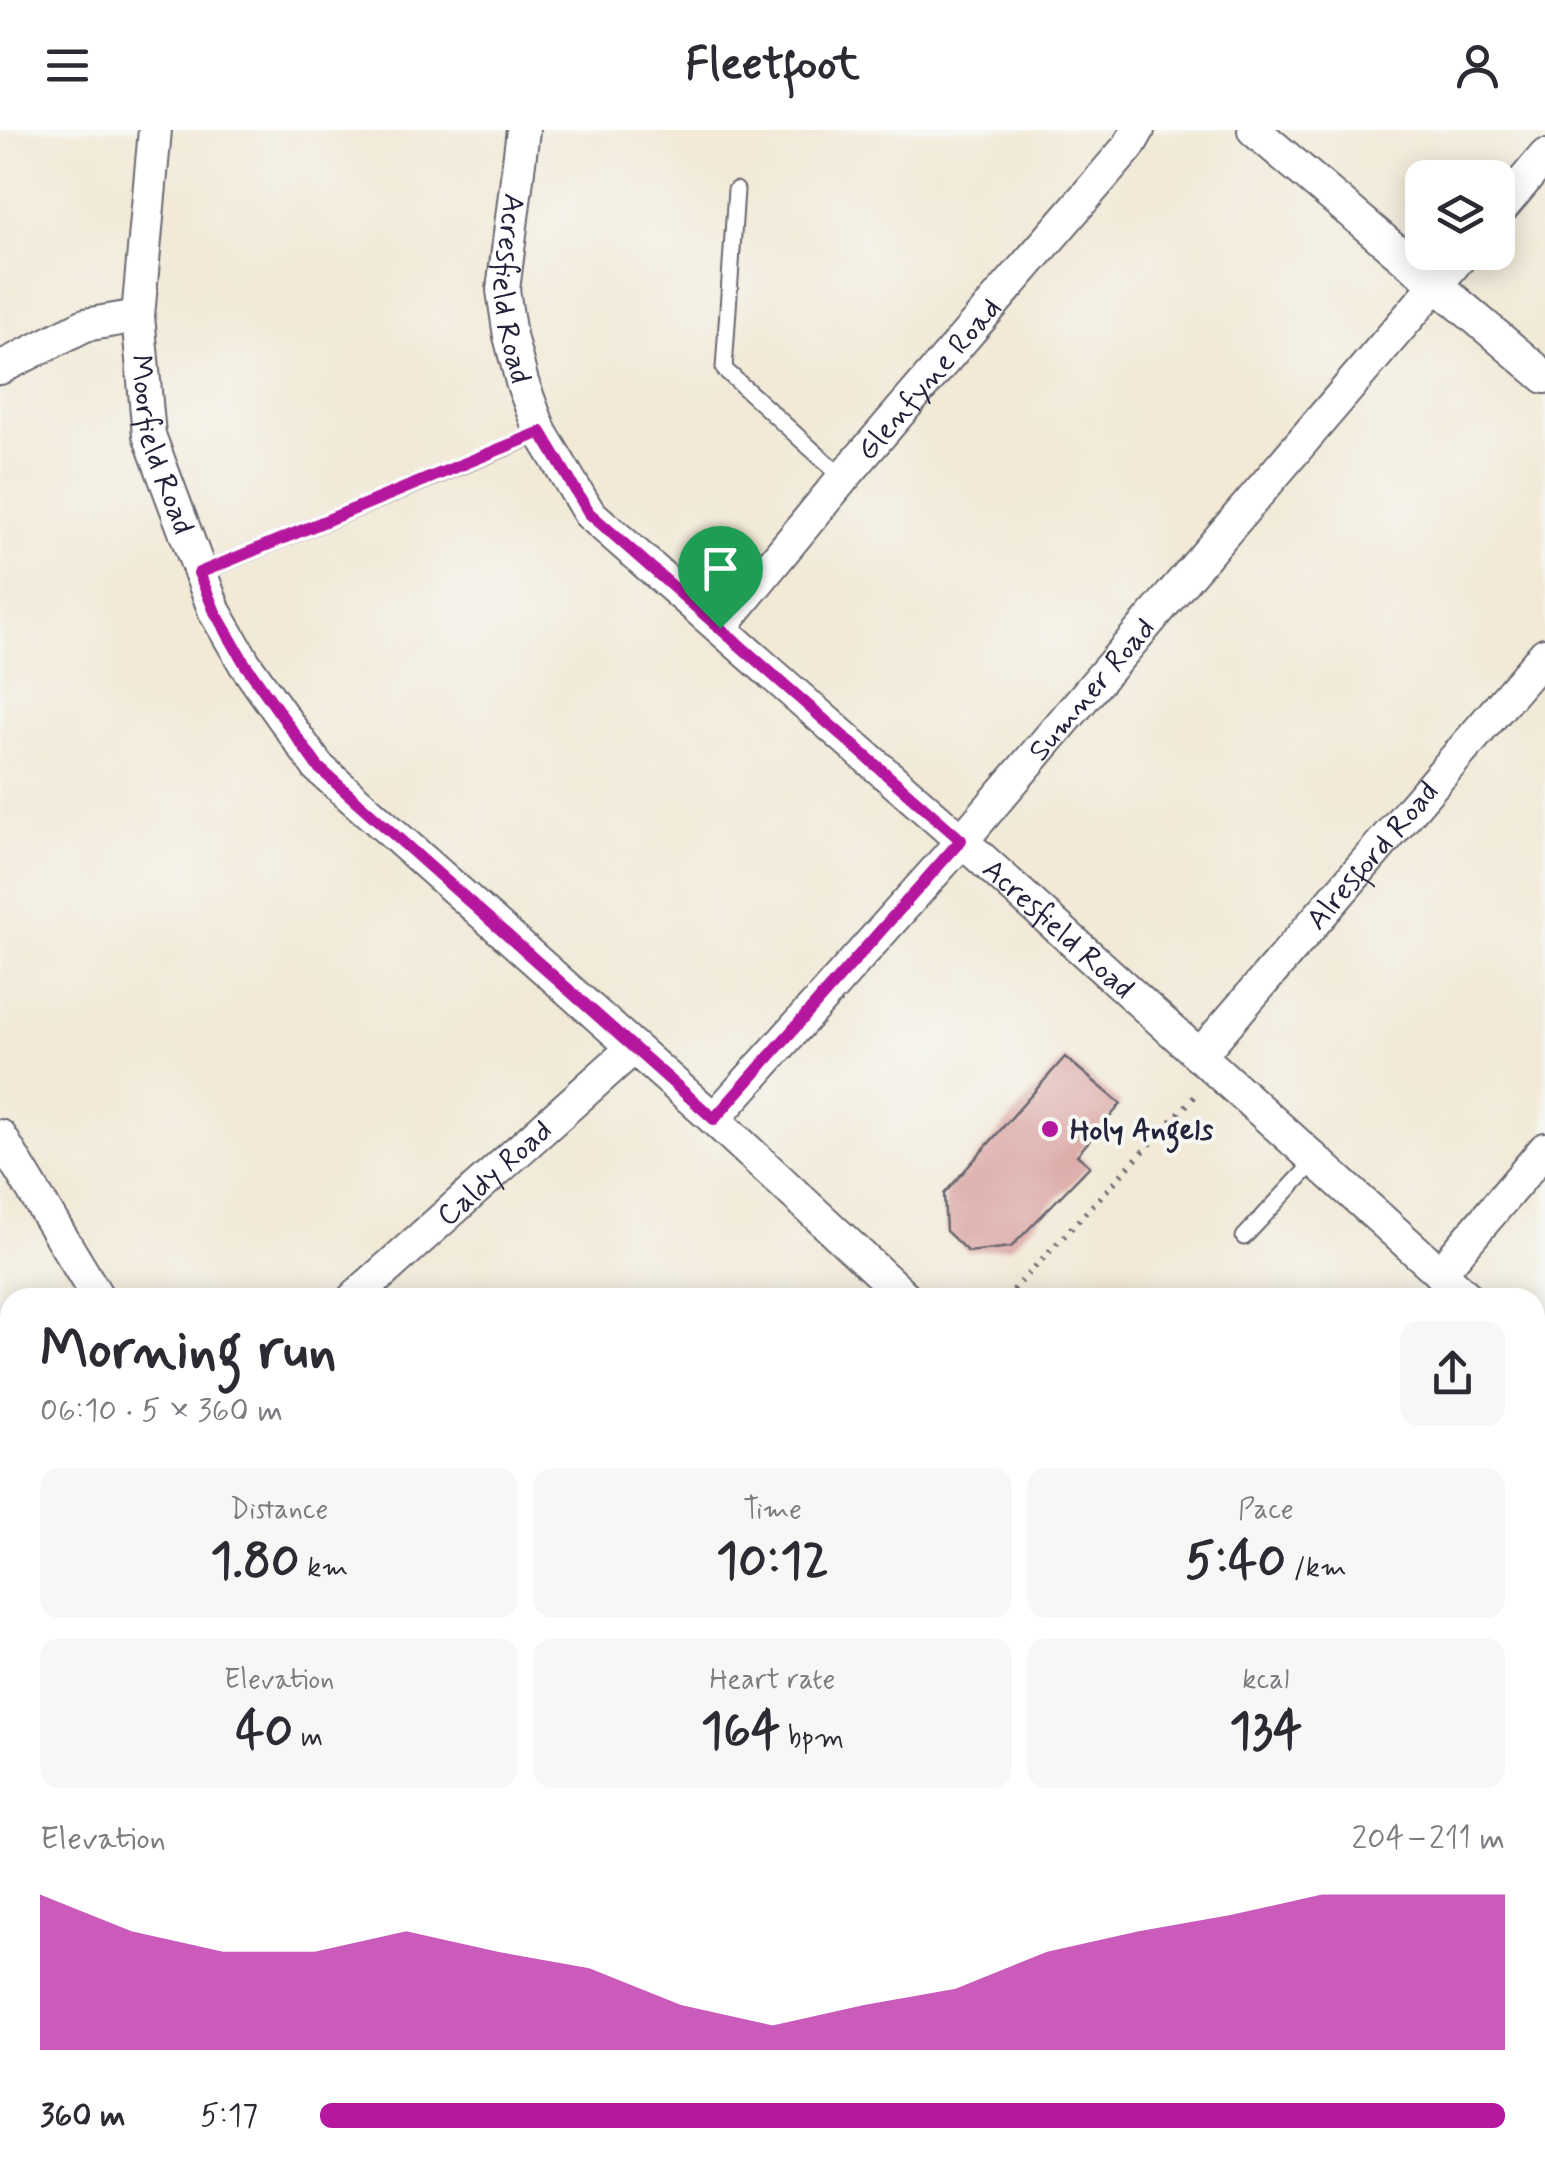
<!DOCTYPE html>
<html lang="en">
<head>
<meta charset="utf-8">
<style>
  :root { --surface:#fff; --page:#f7f7f7; --text:#2b2b33; --muted:#7c7c81; --accent:#b5179e }
  body { margin:0; font-family:Mynerve,sans-serif; background:var(--page); color:var(--text); height:100vh; display:flex; flex-direction:column; font-size:38px; white-space:nowrap }
  * { box-sizing:border-box; margin:0 }
  p { font-size:32px; color:var(--muted) }
  .icon { flex:none; width:55px; height:55px; fill:none; stroke:currentColor; stroke-width:2; stroke-linecap:round; stroke-linejoin:round }
  .map { position:relative; flex:1; overflow:hidden }
  .drawer { position:absolute; left:0px; top:1158px; width:1545px; height:888px; display:flex; flex-direction:column; background:var(--surface); border-radius:30px 30px 0 0; box-shadow:0 5px 25px #0003 }
  .drawer>* { flex:none }
  .fabs { position:absolute; left:1405px; top:30px; display:grid; gap:20px }
  .fabs a { display:grid; place-items:center; width:110px; height:110px; border-radius:20px; background:var(--surface); box-shadow:0 5px 25px #0003; font-size:50px }
  .pin { position:absolute; display:grid; place-items:center; width:85px; height:85px; color:#fff; margin:-102px -42px; border-radius:50% 50% 50% 0; rotate:-45deg; box-shadow:0 0 10px #0007 }
  .pin .icon { rotate:45deg }
  .round { display:grid; place-items:center; flex:none; width:105px; height:105px; border-radius:20px; background:var(--page) }
  .summary { display:flex; align-items:center; justify-content:space-between; height:170px; padding:0 40px }
  h1 { font-size:55px; font-weight:700; line-height:75px }
  .stats { display:grid; grid-template-columns:repeat(3,1fr); gap:15px; height:170px; padding:10px 40px }
  .stats div { display:grid; align-content:center; border-radius:20px; background:var(--page); text-align:center }
  .stats b { font-size:50px; font-weight:700 }
  .stats small { font-size:28px; font-weight:400 }
  .stats p { font-size:28px }
  .chart { height:280px; padding:20px 40px }
  .chart p { display:flex; justify-content:space-between }
  .chart svg { width:100%; height:180px; margin-top:10px; fill:var(--accent); opacity:.7 }
  ul { padding:0 40px; list-style:none; font-size:32px }
  li { display:grid; grid-template-columns:160px 120px 1fr; align-items:center; height:75px }
  li i { height:25px; border-radius:12px; background:var(--accent) }
  header { display:flex; justify-content:space-between; align-items:center; height:130px; padding:0 40px; background:var(--surface); font-size:45px; font-weight:700 }
  .map>svg:first-child { display:block }
  .building { fill:#d89f9b }
  .lines { fill:none; stroke-linecap:round; stroke-linejoin:round }
  .lane-casing { stroke:#6b6871; stroke-width:19 }
  .street-casing { stroke:#6b6871; stroke-width:36 }
  .path { stroke:#6b6871; stroke-width:6; stroke-dasharray:2.5 8; stroke-linecap:butt }
  .lane { stroke:#fff; stroke-width:15 }
  .street { stroke:#fff; stroke-width:32 }
  .route-casing { stroke:#fff; stroke-width:20 }
  .route { stroke:#b5179e; stroke-width:12 }
  .poi-dot { fill:#b5179e; stroke:#f6f6f2; stroke-width:4 }
  .labels { text-anchor:middle; stroke-width:8; stroke-linejoin:round; paint-order:stroke }
  .street-label { font-size:30px; fill:#22223b; stroke:#f6f6f2 }
  .poi-label { font-size:30px; font-weight:bold; fill:#22223b; stroke:#f6f6f2; text-anchor:start }
</style>
</head>
<body>
<header><svg class="icon" aria-label="menu" viewBox="0 0 24 24"><path d="M4 6h16M4 12h16M4 18h16"/></svg>Fleetfoot<svg class="icon" aria-label="person" viewBox="0 0 24 24"><circle cx="12" cy="8" r="4"/><path d="M4 21q1-7 8-7t8 7"/></svg></header>
<div class="map">
<svg width="1545" height="2044" viewBox="0 0 1545 2044">
  <rect width="100%" height="100%" fill="#f6f6f2"/>
  <filter id="ink" filterUnits="userSpaceOnUse"><feTurbulence type="fractalNoise" baseFrequency=".01" numOctaves="2"/><feDisplacementMap in="SourceGraphic" scale="20" xChannelSelector="R" yChannelSelector="G"/><feConvolveMatrix kernelMatrix="1 2 1 2 8 2 1 2 1" color-interpolation-filters="sRGB"/></filter>
  <filter id="wash" filterUnits="userSpaceOnUse"><feTurbulence type="fractalNoise" baseFrequency=".0048" numOctaves="4" result="noise"/><feDisplacementMap in="SourceGraphic" scale="40" xChannelSelector="R" yChannelSelector="G"/><feGaussianBlur stdDeviation="2.25" result="paint"/><feColorMatrix in="noise" values="0 0 0 0 0 0 0 0 0 0 0 0 0 0 0 0 0 1.4 0 .05"/><feComposite in="paint" operator="in"/></filter>
  <g filter="url(#wash)">
    <rect width="100%" height="100%" fill="#f2e9d6"/>
    <g id="blocks">
      <!-- building -->
      <path class="building" d="M1065,927L1121,974L1077,1025L1090,1036L1011,1117L968,1122L946,1101L944,1064Z"/>
    </g>
  </g>
  <g filter="url(#ink)">
    <use href="#blocks" fill-opacity="0" stroke="#6b6871" stroke-width="2.5"/>
    <g class="lines">
      <defs>
        <path id="lane" d="M736,60L724,239L843,348
          M199,443L541,303
          M1244,1107L1314,1032"/>
        <g id="street">
          <path id="s1" d="M155,0L138,186L149,305L215,482L245,534L318,637L714,989L906,1168"/>
          <path id="s2" d="M523,0L503,160L510,206L522,252L541,303L589,383L961,710L1468,1168"/>
          <path d="M1254,0L1545,247"/>
          <path d="M1498,82L1545,26"/>
          <path d="M0,238L85,195L138,186"/>
          <path id="s3" d="M720,498L843,348L1129,16L1138,0"/>
          <path id="s4" d="M1199,926L1545,524"/>
          <path id="s5" d="M714,989L947,728L1464,122"/>
          <path d="M0,1006L98,1168"/>
          <path d="M1440,1143L1545,1019"/>
          <path id="s6" d="M354,1168L632,919"/>
          <path d="M1535,1226L1545,1235"/>
          <path d="M0,1479L10,1470"/>
          <path d="M1535,1524L1545,1513"/>
          <path d="M1535,1724L1545,1733"/>
          <path d="M0,1928L10,1919"/>
          <path d="M791,2035L798,2044"/>
          <path d="M385,2044L395,2035"/>
          <path d="M884,2044L895,2035"/>
          <path d="M1414,2044L1419,2035"/>
        </g>
      </defs>
      <!-- lane casing -->
      <use href="#lane" class="lane-casing"/>
      <!-- street casing -->
      <use href="#street" class="street-casing"/>
      <!-- path -->
      <path class="path" d="M1006,1168L1194,967
        M1510,2035L1523,2044
        M1309,2044L1317,2035"/>
      <!-- lane -->
      <use href="#lane" class="lane"/>
      <!-- street -->
      <use href="#street" class="street"/>
    </g>
  </g>
  <g class="lines" filter="url(#ink)">
    <defs>
      <path id="route" d="M541,302L589,383L961,710L714,989L318,637L245,534L215,482L199,443Z"/>
    </defs>
    <!-- route casing -->
    <use href="#route" class="route-casing"/>
    <!-- route -->
    <use href="#route" class="route"/>
  </g>
  <!-- markers -->
  <circle class="poi-dot" cx="1050" cy="999" r="10"/>
  <g class="labels">
    <!-- street labels -->
    <g class="street-label">
      <text dy="10" stroke="none"><textPath href="#s2" startOffset="160">Acresfield Road</textPath></text>
      <text dy="10" stroke="none"><textPath href="#s3" startOffset="325">Glenfyne Road</textPath></text>
      <text dy="10" stroke="none"><textPath href="#s1" startOffset="318">Moorfield Road</textPath></text>
      <text dy="10" stroke="none"><textPath href="#s5" startOffset="572">Sumner Road</textPath></text>
      <text dy="10" stroke="none"><textPath href="#s4" startOffset="265">Alresford Road</textPath></text>
      <text dy="10" stroke="none"><textPath href="#s2" startOffset="1030">Acresfield Road</textPath></text>
      <text dy="10" stroke="none"><textPath href="#s6" startOffset="188">Caldy Road</textPath></text>
    </g>
    <!-- poi labels -->
    <g class="poi-label">
      <text x="1070" y="1009">Holy Angels</text>
    </g>
  </g>
</svg>
<div class="fabs">
<a><svg class="icon" aria-label="layers" viewBox="0 0 24 24"><path d="M12 4l9 5-9 5-9-5zM3 14l9 5 9-5"/></svg></a>
</div>
<div class="pin" style="left:720px;top:498px;background:#1e9e55"><svg class="icon" aria-label="arrive" viewBox="0 0 24 24"><path d="M6 21V4h12l-3 4 3 4H6"/></svg></div>
<section class="drawer">
<div class="summary"><div><h1>Morning run</h1><p>06:10 · 5 × 360 m</p></div><a class="round"><svg class="icon" aria-label="share" viewBox="0 0 24 24"><path d="M12 15V3M7 8l5-5 5 5M5 13v7h14v-7"/></svg></a></div>
<div class="stats">
<div><p>Distance</p><b>1.80<small> km</small></b></div>
<div><p>Time</p><b>10:12</b></div>
<div><p>Pace</p><b>5:40<small> /km</small></b></div>
</div>
<div class="stats">
<div><p>Elevation</p><b>40<small> m</small></b></div>
<div><p>Heart rate</p><b>164<small> bpm</small></b></div>
<div><p>kcal</p><b>134</b></div>
</div>
<div class="chart"><p><span>Elevation</span>204–211 m</p>
<svg viewBox="0 0 160 44" preserveAspectRatio="none"><path d="M0 44V6L10 15L20 20L30 20L40 15L50 20L60 24L70 33L80 38L90 33L100 29L110 20L120 15L130 11L140 6L150 6L160 6V44z"/></svg>
</div>
<ul>
<li><b>360 m</b>5:17<i style="width:100%"></i></li>
</ul>
</section>
</div>
</body>
</html>
